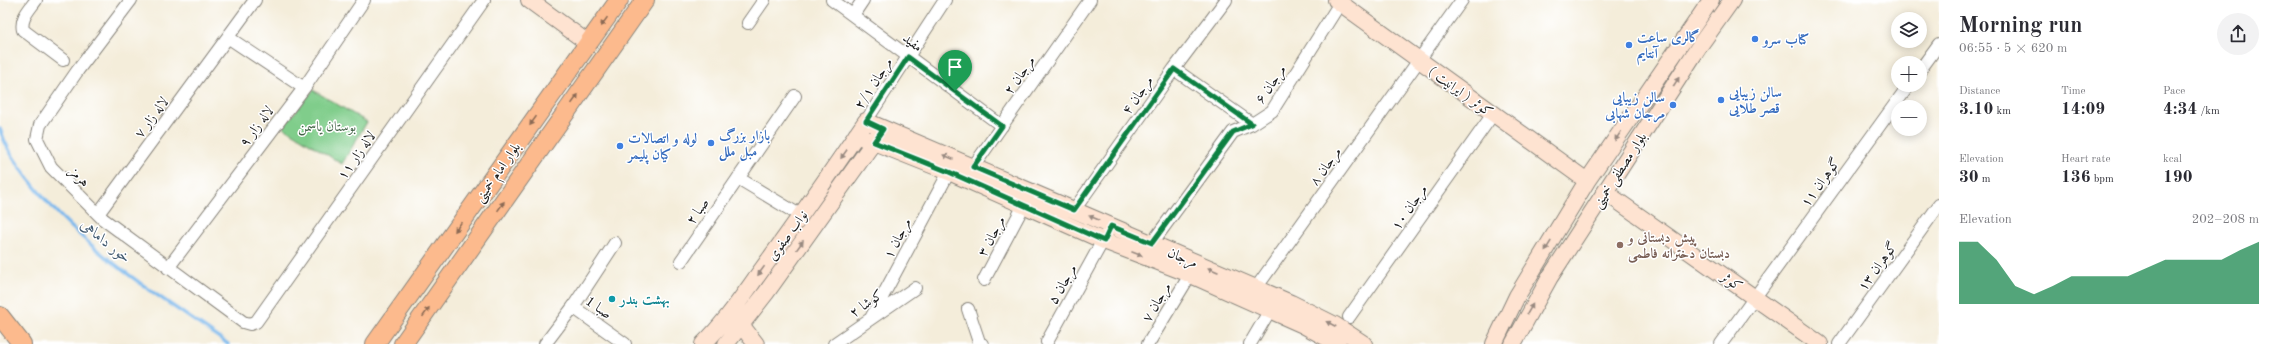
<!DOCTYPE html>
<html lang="en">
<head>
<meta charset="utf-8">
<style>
  :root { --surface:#fff; --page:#f2f2f3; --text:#2b2b33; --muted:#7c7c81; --accent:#0b8043 }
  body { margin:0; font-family:"Old Standard TT",Amiri,serif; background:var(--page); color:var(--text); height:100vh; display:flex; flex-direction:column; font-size:15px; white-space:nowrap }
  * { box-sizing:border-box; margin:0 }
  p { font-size:13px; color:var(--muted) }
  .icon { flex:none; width:22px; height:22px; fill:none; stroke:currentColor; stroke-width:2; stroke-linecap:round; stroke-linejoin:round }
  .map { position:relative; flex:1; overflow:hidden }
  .panel { display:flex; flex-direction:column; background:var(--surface); width:340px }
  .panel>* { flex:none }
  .tools { position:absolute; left:1891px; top:12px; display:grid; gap:8px }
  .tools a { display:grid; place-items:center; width:36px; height:36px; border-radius:50%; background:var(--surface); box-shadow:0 2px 10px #0003; font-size:20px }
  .pin { position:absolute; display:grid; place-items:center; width:34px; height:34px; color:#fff; margin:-41px -17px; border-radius:50% 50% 50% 0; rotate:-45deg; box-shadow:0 0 4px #0007 }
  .pin .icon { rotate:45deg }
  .round { display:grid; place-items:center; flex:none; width:42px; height:42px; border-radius:21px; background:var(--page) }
  .head { display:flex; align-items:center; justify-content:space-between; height:68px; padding:0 20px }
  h1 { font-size:22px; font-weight:700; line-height:30px }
  .figures { display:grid; grid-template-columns:repeat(3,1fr); gap:6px; height:68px; padding:4px 20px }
  .figures div { display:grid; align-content:center }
  .figures b { font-size:17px; font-weight:700 }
  .figures small { font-size:11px; font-weight:400 }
  .figures p { font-size:11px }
  .chart { height:112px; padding:8px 20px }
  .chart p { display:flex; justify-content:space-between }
  .chart svg { width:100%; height:72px; margin-top:4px; fill:var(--accent); opacity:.7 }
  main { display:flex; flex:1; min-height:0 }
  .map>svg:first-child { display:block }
  .green { fill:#80cd8b; stroke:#4e7454 }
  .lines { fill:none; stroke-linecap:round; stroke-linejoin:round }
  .stream { stroke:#79b8ed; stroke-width:3.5 }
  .street-casing { stroke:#88847b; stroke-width:14 }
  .secondary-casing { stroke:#88847b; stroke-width:18 }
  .primary-casing { stroke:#88847b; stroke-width:20 }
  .street { stroke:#fff; stroke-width:12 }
  .secondary { stroke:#fee3d1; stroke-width:16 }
  .primary { stroke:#fcba8d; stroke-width:18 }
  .oneway { fill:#8c6b54 }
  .oneway2 { fill:#988980 }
  .route-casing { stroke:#fff; stroke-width:8 }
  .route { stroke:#0b8043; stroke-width:5 }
  .shop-dot { fill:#3f7fe0; stroke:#fff; stroke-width:1.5 }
  .education-dot { fill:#8d6e63; stroke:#fff; stroke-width:1.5 }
  .culture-dot { fill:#0f9aa8; stroke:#fff; stroke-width:1.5 }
  .labels { text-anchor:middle; stroke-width:3; stroke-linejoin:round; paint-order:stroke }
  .shop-label { font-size:14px; font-weight:bold; fill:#366cbe; stroke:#fff; text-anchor:start }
  .street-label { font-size:14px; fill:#1c1c1c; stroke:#fff }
  .park-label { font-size:14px; fill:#446348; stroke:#fff }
  .education-label { font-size:14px; font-weight:bold; fill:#785e54; stroke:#fff; text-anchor:start }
  .culture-label { font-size:14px; font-weight:bold; fill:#0d838f; stroke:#fff; text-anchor:start }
  .water-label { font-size:15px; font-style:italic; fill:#415a70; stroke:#fff }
</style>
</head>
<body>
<main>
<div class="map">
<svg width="1939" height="344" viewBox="0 0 1939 344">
  <rect width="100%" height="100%" fill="#fff"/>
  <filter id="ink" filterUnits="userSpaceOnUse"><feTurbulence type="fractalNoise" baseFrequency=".025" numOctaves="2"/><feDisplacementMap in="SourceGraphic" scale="8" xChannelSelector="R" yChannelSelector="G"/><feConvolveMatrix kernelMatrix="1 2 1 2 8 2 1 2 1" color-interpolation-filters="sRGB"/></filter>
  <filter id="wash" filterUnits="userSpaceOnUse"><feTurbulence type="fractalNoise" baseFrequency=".012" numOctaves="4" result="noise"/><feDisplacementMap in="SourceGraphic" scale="16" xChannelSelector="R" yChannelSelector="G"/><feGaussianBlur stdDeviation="0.9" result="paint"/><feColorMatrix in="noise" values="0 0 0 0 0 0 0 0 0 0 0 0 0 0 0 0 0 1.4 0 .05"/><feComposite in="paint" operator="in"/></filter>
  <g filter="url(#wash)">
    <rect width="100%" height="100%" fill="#f4edda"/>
    <!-- green -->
    <path class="green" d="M313,90L367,122L342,164L283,127Z"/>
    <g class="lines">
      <!-- stream -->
      <path class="stream" d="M0,129C6,148 16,162 28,178C80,249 157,294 228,344"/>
    </g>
  </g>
  <g filter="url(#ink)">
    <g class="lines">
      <defs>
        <path id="street" d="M36,0C30,9 20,18 23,30L63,60
          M131,0L78,70L40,125L37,139L51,167L103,219L243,322L250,324L256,322L484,0
          M832,0L1002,126
          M853,15L863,0
          M748,23L764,0
          M229,38L304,88
          M1174,69L1252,124
          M1920,70L1939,44
          M866,121L945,0
          M973,167L1090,0
          M738,178L801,216
          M1074,210L1174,69L1226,0
          M98,214L255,0
          M1152,243L1233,132L1252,124L1272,111L1340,3
          M681,261L795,96
          M168,268L304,88L364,0
          M984,280L1024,205
          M1256,288L1462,0
          M573,307L615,243
          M968,309L979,342L982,344
          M1349,317L1493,114
          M871,318L949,172
          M1047,342L1107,233
          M545,344L573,307L625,344
          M834,344L915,288
          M1148,344L1190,275
          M1250,344L1270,310
          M1721,344L1909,85
          M1839,344L1939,205"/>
        <path id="secondary" d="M529,0L588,43
          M1336,0L1587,181
          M856,135L949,172L1104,241L1182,271L1303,325L1338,344
          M1605,192L1820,344
          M735,317L756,344
          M703,344C726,322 744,294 763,268C798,220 832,171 866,121L1291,303L1335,325L1364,344
          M726,344L766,293L880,133
          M1494,344L1517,296L1587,181L1711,0
          M1513,344L1550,277L1700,45L1732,0"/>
        <path id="primary" d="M0,316L22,344
          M375,344L619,0
          M403,344L645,0"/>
      </defs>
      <!-- street casing -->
      <use href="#street" class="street-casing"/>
      <!-- secondary casing -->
      <use href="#secondary" class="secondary-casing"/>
      <!-- primary casing -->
      <use href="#primary" class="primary-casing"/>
      <!-- street -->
      <use href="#street" class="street"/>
      <!-- secondary -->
      <use href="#secondary" class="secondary"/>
      <!-- primary -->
      <use href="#primary" class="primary"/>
    </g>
    <!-- one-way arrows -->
    <defs><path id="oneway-solid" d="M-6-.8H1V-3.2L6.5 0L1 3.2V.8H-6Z"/></defs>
    <g class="oneway">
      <use href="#oneway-solid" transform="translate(604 22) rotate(125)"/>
      <use href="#oneway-solid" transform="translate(575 99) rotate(-55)"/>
      <use href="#oneway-solid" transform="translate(533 121) rotate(125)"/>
      <use href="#oneway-solid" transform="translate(501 206) rotate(-55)"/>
      <use href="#oneway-solid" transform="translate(458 227) rotate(125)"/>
      <use href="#oneway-solid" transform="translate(426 312) rotate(-55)"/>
    </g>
    <g class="oneway2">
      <use href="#oneway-solid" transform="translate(1676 82) rotate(-57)"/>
      <use href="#oneway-solid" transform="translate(1618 136) rotate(124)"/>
      <use href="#oneway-solid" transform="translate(844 154) rotate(125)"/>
      <use href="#oneway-solid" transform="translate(948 157) rotate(-157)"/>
      <use href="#oneway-solid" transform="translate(1094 218) rotate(-157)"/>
      <use href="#oneway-solid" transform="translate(800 245) rotate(-54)"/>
      <use href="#oneway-solid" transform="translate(1548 246) rotate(122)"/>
      <use href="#oneway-solid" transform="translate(1137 254) rotate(21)"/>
      <use href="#oneway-solid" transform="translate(1213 270) rotate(-157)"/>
      <use href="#oneway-solid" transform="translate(761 271) rotate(126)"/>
      <use href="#oneway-solid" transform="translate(1530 309) rotate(-60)"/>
      <use href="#oneway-solid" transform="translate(1331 324) rotate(-152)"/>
    </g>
  </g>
  <g class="lines" filter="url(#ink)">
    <defs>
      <path id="route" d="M908,57L1002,126L973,167L1074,210L1174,69L1252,124L1233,132L1152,243L1111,226L1104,241L949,172L874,142L883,129L866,121Z"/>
    </defs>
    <!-- route casing -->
    <use href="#route" class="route-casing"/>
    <!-- route -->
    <use href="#route" class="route"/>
  </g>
  <!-- markers -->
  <g class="shop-dot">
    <circle cx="1755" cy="39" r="4"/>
    <circle cx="1629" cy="45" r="4"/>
    <circle cx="1721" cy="100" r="4"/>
    <circle cx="1673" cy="105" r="4"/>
    <circle cx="711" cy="143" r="4"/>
    <circle cx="620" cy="146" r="4"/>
  </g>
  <circle class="education-dot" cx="1620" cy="245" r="4"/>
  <circle class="culture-dot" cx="612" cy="299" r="4"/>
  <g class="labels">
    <!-- shop labels -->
    <g class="shop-label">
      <text x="1637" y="42">گالری ساعت<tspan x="1637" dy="16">آنتایم</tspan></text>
      <text x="1763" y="44">کتاب سرو</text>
      <text x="1729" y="97">سالن زیبایی<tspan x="1729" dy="16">قصر طلایی</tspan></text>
      <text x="1665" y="102" text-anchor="end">سالن زیبایی<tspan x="1665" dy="16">مرجان شهابی</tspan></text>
      <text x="719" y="140">بازار بزرگ<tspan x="719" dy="16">مبل ملل</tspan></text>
      <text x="628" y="143">لوله و اتصالات<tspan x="628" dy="16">کیان پلیمر</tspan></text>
    </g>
    <!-- street labels -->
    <g class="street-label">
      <text transform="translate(913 42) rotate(38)" y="5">مفید</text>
      <text transform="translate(1019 75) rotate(-55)" y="5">مرجان ۲</text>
      <text transform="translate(873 83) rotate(-57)" y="5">مرجان ۲/۱</text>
      <text transform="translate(1270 84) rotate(-55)" y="5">مرجان ۶</text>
      <text transform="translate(1461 91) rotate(36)" y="5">کوثر ( ایرانیت )</text>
      <text transform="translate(1137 95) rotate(-55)" y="5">مرجان ۴</text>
      <text transform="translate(151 117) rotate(-53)" y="5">لاله زار ۷</text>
      <text transform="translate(256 126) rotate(-53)" y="5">لاله زار ۹</text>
      <text transform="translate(356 155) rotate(-55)" y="5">لاله زار ۱۱</text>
      <text transform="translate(1325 166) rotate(-54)" y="5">مرجان ۸</text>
      <text transform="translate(1619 170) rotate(-57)" y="5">بلوار مصطفی خمینی</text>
      <text transform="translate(497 172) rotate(-55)" y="5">بلوار امام خمینی</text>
      <text transform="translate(80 176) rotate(46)" y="5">هرمز</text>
      <text transform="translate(1820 182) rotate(-54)" y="5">گوهران ۱۱</text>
      <text transform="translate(1409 207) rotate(-55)" y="5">مرجان ۱۰</text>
      <text transform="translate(697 211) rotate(-55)" y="5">صبا ۲</text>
      <text transform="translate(787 235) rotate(-54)" y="5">نواب صفوی</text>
      <text transform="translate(991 236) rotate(-62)" y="5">مرجان ۳</text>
      <text transform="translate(897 238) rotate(-62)" y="5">مرجان ۱</text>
      <text transform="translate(1183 257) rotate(23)" y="5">مرجان</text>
      <text transform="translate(1877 266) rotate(-54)" y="5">گوهران ۱۳</text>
      <text transform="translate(1732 281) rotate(35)" y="5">کوثر</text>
      <text transform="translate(1062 284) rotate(-60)" y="5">مرجان ۵</text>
      <text transform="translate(1156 302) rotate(-59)" y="5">مرجان ۷</text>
      <text transform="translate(866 303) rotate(-35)" y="5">کوشا ۲</text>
      <text transform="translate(599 307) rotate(35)" y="5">صبا 1</text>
    </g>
    <!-- park labels -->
    <g class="park-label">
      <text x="327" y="131">بوستان یاسمن</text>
    </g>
    <!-- education labels -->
    <g class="education-label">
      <text x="1628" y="242">پیش دبستانی و<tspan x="1628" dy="16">دبستان دخترانه فاطمی</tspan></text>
    </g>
    <!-- culture labels -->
    <g class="culture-label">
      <text x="620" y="304">بهشت بندر</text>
    </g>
    <!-- water labels -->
    <g class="water-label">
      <text transform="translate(106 241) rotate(39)" y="5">خور داماهی</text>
    </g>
  </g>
</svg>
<div class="tools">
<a><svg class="icon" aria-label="layers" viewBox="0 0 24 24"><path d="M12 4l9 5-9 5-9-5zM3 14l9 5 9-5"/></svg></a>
<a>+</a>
<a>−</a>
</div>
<div class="pin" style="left:955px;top:91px;background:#1e9e55"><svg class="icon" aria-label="arrive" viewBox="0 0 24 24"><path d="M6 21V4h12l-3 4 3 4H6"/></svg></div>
</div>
<section class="panel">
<div class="head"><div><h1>Morning run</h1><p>06:55 · 5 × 620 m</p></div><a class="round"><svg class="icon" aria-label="share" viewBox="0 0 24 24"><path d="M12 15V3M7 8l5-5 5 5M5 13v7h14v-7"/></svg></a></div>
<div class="figures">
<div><p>Distance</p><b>3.10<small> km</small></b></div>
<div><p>Time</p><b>14:09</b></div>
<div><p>Pace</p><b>4:34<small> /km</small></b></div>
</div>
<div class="figures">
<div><p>Elevation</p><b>30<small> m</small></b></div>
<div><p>Heart rate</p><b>136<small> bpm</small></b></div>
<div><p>kcal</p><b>190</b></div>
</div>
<div class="chart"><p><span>Elevation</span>202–208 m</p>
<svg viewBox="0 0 160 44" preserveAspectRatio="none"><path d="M0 44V6L10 6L20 17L30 33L40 38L50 33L60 27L70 27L80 27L90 27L100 22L110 17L120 17L130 17L140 17L150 11L160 6V44z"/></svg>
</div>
</section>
</main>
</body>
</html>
